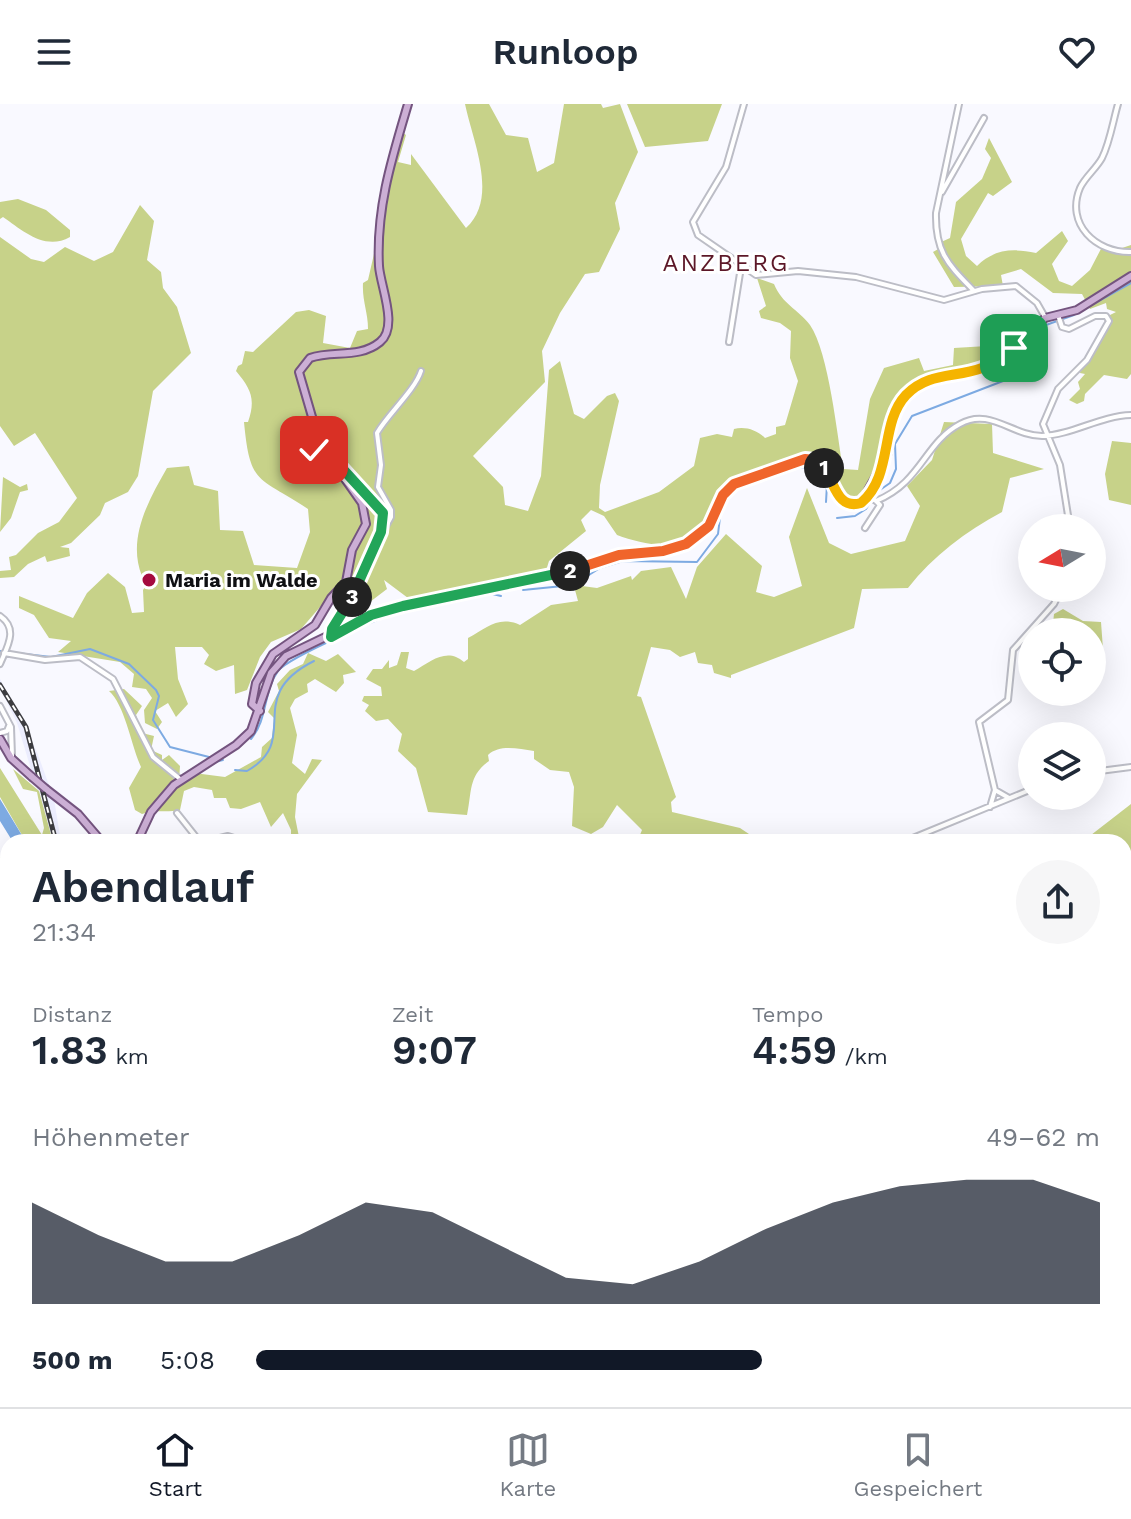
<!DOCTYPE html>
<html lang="de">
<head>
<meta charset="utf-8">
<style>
  :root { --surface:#fff; --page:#f6f6f7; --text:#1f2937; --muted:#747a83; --line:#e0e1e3; --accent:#111827 }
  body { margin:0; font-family:"Work Sans",sans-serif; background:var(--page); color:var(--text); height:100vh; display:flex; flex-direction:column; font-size:30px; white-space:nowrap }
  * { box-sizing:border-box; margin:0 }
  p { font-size:26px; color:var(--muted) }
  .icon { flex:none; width:44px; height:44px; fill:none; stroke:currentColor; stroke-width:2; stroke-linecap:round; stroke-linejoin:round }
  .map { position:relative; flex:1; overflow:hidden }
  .drawer { position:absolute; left:0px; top:730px; width:1132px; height:574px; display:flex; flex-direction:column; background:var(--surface); border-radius:24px 24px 0 0; box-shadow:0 8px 32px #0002 }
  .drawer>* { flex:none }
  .needle { width:52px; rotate:260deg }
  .fabs { position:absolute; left:1018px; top:410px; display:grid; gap:16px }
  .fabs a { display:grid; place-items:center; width:88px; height:88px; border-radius:50%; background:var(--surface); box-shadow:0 8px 32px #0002; font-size:40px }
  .pin { position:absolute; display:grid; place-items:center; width:68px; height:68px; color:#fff; margin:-34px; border-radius:16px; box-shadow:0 4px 12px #0006 }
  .km { position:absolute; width:40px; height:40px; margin:-20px; border-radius:50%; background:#222; color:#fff; font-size:22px; line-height:40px; text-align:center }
  .round { display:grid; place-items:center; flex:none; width:84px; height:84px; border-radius:42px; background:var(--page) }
  .head { display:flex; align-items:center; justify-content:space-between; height:136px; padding:0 32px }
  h1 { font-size:44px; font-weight:600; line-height:60px }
  .figures { display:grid; grid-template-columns:repeat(3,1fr); gap:12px; height:136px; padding:8px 32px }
  .figures div { display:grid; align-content:center }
  .figures b { font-size:40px; font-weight:600 }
  .figures small { font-size:22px; font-weight:400 }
  .figures p { font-size:22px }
  .chart { height:224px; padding:16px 32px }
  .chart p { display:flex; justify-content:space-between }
  .chart svg { width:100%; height:144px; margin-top:8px; fill:var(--accent); opacity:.7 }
  ul { padding:0 32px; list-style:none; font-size:26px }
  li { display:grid; grid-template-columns:128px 96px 1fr; align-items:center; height:60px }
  li i { height:20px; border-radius:10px; background:var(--accent) }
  header { display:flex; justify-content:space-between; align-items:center; height:104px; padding:0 32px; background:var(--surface); font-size:36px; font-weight:600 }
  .dock { display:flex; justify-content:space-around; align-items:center; height:112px; border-top:2px solid var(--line); background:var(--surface); font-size:22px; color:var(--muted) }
  .dock a { display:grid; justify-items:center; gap:4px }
  .dock .current { color:var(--accent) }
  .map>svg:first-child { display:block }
  .built { fill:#ecedfe }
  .forest { fill:#c7d289 }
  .water { fill:#7daae2 }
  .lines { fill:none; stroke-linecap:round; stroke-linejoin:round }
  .stream { stroke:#7daae2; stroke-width:2 }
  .ferry { stroke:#06498a; stroke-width:2; stroke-dasharray:10 8; stroke-linecap:butt }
  .minor-casing { stroke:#bcbdc6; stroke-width:8 }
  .major-casing { stroke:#74547f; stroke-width:10 }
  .minor { stroke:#fff; stroke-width:4 }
  .major { stroke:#ccafd5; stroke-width:6 }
  .rail-casing { stroke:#3d3d41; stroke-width:5 }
  .rail { stroke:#fff; stroke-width:2; stroke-dasharray:6; stroke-linecap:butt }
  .major-bridge-casing { stroke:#74547f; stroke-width:10; stroke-linecap:butt }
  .major-bridge { stroke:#ccafd5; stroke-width:6 }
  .split-1-casing { stroke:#fff; stroke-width:16 }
  .split-2-casing { stroke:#fff; stroke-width:16 }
  .split-3-casing { stroke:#fff; stroke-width:16 }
  .split-4-casing { stroke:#fff; stroke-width:16 }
  .split-1 { stroke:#f5b400; stroke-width:10 }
  .split-2 { stroke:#f0652b; stroke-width:10 }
  .split-3 { stroke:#22a559; stroke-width:10 }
  .split-4 { stroke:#22a559; stroke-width:10 }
  .poi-dot { fill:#a50b3e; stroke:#fff; stroke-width:3 }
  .labels { text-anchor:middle; stroke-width:6; stroke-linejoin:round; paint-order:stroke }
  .poi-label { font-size:20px; font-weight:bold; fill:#0f1013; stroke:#fff; text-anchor:start }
  .quarter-label { font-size:24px; letter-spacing:2px; fill:#5c1727; stroke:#fff }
</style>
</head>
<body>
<header><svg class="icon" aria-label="menu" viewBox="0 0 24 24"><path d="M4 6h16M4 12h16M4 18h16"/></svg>Runloop<svg class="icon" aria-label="heart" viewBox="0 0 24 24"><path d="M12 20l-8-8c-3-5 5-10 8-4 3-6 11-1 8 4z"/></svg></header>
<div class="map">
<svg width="1131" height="1303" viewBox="0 0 1131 1303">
  <rect width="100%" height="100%" fill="#f9f9ff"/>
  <!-- built -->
  <path class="built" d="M0,575L37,648L54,695L61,738H53L17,619L0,584Z"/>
  <!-- forest -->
  <path class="forest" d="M465,0H489L506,31L528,34L537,68L554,59L564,0H601L603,4L620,0L638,48L615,99L620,125L599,168L585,170L560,209L542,247L545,278L473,352L503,383L505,401L528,407L541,372L549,266L560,257L574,310L584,315L607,292L615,289L619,297L600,381L599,404L605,408L659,388L694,362L700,334L717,330L732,333L734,325C745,322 757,326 765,334L776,330V323L785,321L798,277L790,254L791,227L780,219L761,214L759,207L766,202L757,174L774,180C782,200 798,205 810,221C829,249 837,331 843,365L858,366L870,295L884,264L919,254L924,267L953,261L954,244L987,242L1013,229L1018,216L1037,215C1024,238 995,262 969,265C951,268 931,266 916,278C883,305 897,317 886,349C880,364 870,379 862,393L851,397C835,388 830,365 814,353C796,355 744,370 731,380C719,390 716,406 708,418C688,450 647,442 617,431L604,412L591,406L581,416L586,427L549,457L545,470L412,497L384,476L387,485L362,504L358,501L365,494L362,489L364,480L346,473L301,525L271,538L260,553L247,586L235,590L234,561L216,567L204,560L209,551L202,543H175L178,575L188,600L176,613L168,599L155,607L162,618L157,625L145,619L144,606L152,594L146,585L132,583L134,570L120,558L58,548L71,537L49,534L34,511L19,504V492L73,514L87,489L108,469L125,483L132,509L144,508L143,486L151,474L142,472C127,435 148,397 167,364L189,362L194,381L218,387L220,426L243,427L254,461L297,464L310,428L308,405C258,372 250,382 244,318H248C256,295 251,285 236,267L238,262L242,260L245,247L253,248L296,208L309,206L326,212L323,239L350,244L357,227L368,225C368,208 362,197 363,179L368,176L402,28L406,31L398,58L411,61V50L466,124C499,94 473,38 465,0Z
    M627,0H722L708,37L645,43Z
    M989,34L1012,78L993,92L988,89L961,135L966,152L977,162C994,145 1013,144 1036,149L1062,127L1068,137L1052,160L1059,177L1072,182L1090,166L1103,141L1119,145L1131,141V270L1127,275L1104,271L1085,290L1084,297L1077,300L1069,296L1080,285L1078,278L1085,270L1080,269L1081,263L1108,218L1106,213L1116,208L1107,205L1106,199L1090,205L1082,190L1053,189L1021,165L1001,171L1003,182L954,183L933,148L940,144L939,139L950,134L956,98L982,75L991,54L985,45Z
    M18,95L46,106L70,126V133C45,147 23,127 3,113L0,115V98Z
    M140,101L154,117L147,156L161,168L163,184L177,203L191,249L153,287L138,372L128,388L105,399L100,411L71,439L60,443L69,444L70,452L47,458L45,452L28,460L14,473L0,474V467L11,466L9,453L16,451L38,429L59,418L77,394L35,329L14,342L0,322V133L31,155L44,158L65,143L94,157L113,148Z
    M944,318L992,320L993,349L1044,365L1010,374L1002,408C966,427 933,452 908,484L862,485L854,524L731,571V574L714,569L712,561L698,559L695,548L680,553L670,546L651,543L637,592L641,593L676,693L671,698L672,708L740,724L761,738H637L642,726L617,701L603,723L591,730L572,722L574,683L569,668L550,666L534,655V647C518,645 500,640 488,651L489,657C468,672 472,688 467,711L428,708L416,664L398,647L402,630L388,615L376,617L365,607L369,601L362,597L364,592H382L381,583L366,575L373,565H382L389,556V564L397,561L401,548H409L406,564L414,567C431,557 447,543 464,558L468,555V534C487,524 498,511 520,521L551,501L578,497L575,486L582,482L597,484L631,472L632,476L641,467L671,463L686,495L697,463L726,430L762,462L756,488L774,493L802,482L789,433L807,384L829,439L851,450L905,437L920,402L907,382L932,356Z
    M1112,337L1131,339V401L1109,396L1105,370Z
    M3,373L20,383L27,380L28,386L20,388L11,414L0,428Z
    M1063,505L1083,517L1101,518L1104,559L1092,560V528H1052L1054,510Z
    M308,549L326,557L338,550L356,568L343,571L344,579L336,588L315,575L307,580L308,588L295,595L290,604L297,631L292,659L305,670L312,655L322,656L297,690L295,713L300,738H291V726L283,709L271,723L260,698L241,705L230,704L226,694H214L212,686L194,683L184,687L180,706C166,709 156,705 142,710L135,706L129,684L141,663C131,641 125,601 109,587L124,585L142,602L136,611L142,629L154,632L151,646L162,651V656L169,651L180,662L179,677L194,669L225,673L261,653L262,643L272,634L274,614L268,608L279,587L277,580L290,566L303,560Z
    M0,664L42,731L44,724L37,688L23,685L13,665L39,687L53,738H26L0,693Z
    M1131,700V768L1126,795L1131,796V1263L1124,1272V738H1082Z
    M0,753L8,758V837L0,816Z
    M773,1296H835L824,1303H763Z"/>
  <!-- water -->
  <path class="water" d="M0,695L26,738H13L0,717Z
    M0,872L8,882V1296H152L155,1303H0Z"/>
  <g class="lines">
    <!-- stream -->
    <path class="stream" d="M748,379C769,374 790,360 811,364L827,380L826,398
      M837,414L855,412L866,405L877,388L890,379L896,365L895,340L912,312L1016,272L1046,221L1074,211L1131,179
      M523,486L573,481L600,464L623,457L697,458L718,430L721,405
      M484,488L501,492
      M0,547L51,553L90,545L129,560L156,586L159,592L153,616L170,643L209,653
      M251,635C268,615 263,588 278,567C288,553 391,509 412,503
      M215,658L223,656
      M235,666L247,667C303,635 242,593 314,557
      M757,1303L765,1296"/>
    <!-- ferry -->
    <path class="ferry" d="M0,1280L8,1288
      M0,1295L8,1294
      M18,1296L26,1303
      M34,1296L46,1303"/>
    <defs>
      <path id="minor" d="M744,0L726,63L693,118L698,131L756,171L798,167L856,173L944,196L982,185L1016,182L1037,199L1045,213
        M959,0L936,109C935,149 949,161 974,187
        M1118,0C1113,17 1110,38 1102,54C1096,65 1085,73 1080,84C1065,120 1096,149 1131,148
        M942,88L984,14
        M1058,211L1062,223L1069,225L1095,212H1106L1109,217L1087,256L1058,285L1043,320L1060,361L1070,424
        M729,238L741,163
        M324,361L346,367L381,406L383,420L374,442
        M867,392L876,397C922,378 924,339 960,320C990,303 1012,332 1042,332C1072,331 1100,312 1131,311
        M865,424L880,401L876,397
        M0,512C19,525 7,543 0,560
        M330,531L344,502L358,486L368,455L391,413V406L378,383L381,361L377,329C388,310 415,286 421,267
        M4,549L45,556L80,553L113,575L153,653L180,675
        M0,602L11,623L12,652
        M0,629L7,627L9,622
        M1092,668L1131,663
        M995,686L1009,694
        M990,703L995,686L979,618L1008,596L1013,546L1054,500L1062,484
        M177,709L200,738
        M204,738L228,732L247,738
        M303,738L304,736
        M903,738L1032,685
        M294,1296L296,1303
        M312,1303L315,1296
        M327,1303L331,1296
        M720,1303L725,1296"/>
      <path id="major" d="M260,607L252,600L256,579L273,550L315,521L331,494L346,478L352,446L366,420L362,399L343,372L313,355L317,330L299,268L310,254C333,246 359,255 380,238C399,223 380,181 379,162C376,104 392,54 408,0
        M0,635L11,654L32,673
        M46,685L78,710L102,738
        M137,738L151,708L174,681L236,641L251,627L271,569L286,552L371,511L403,502L579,466L619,451L680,442L709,422L730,383L800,356L819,359C833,373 836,406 861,399L887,352L894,310L916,282L931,274L986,263L1014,244L1045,214L1077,206L1131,172
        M1124,1277L1131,1269
        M206,1296L210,1303
        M1084,1303L1095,1296"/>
    </defs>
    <!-- minor casing -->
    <use href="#minor" class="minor-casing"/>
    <!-- major casing -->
    <use href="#major" class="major-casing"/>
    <!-- minor -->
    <use href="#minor" class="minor"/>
    <!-- major -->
    <use href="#major" class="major"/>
    <defs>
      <path id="rail" d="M0,581L26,623L56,738
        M161,1296L164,1303"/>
    </defs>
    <!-- rail casing -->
    <use href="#rail" class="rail-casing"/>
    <!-- rail -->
    <use href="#rail" class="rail"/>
    <defs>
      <path id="major-bridge" d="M32,673L46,685"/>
    </defs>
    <!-- major-bridge casing -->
    <use href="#major-bridge" class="major-bridge-casing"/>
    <!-- major-bridge -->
    <use href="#major-bridge" class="major-bridge"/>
  </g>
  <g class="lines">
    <defs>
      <path id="split-1" d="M824,364C835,379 837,406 861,399C894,371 879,320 906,291C928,268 955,274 982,264C993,261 1004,251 1014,244"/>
      <path id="split-2" d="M570,467L619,451L663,447L686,440L709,422L723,391L734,380L805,355L815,356L824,364"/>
      <path id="split-3" d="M352,493L332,525L331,533L371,511L403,502L570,467"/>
      <path id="split-4" d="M314,346L316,360L340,362L383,409L381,428L352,493"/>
    </defs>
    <!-- split-1 casing -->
    <use href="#split-1" class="split-1-casing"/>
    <!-- split-2 casing -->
    <use href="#split-2" class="split-2-casing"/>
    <!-- split-3 casing -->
    <use href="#split-3" class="split-3-casing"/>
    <!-- split-4 casing -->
    <use href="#split-4" class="split-4-casing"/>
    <!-- split-1 -->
    <use href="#split-1" class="split-1"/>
    <!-- split-2 -->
    <use href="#split-2" class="split-2"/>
    <!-- split-3 -->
    <use href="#split-3" class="split-3"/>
    <!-- split-4 -->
    <use href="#split-4" class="split-4"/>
  </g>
  <!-- markers -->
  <circle class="poi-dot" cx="149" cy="476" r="8"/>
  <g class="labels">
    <!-- poi labels -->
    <g class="poi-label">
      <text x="165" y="483">Maria im Walde</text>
    </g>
    <!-- quarter labels -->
    <g class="quarter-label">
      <text x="726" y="167">ANZBERG</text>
    </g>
  </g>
</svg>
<div class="fabs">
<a><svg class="needle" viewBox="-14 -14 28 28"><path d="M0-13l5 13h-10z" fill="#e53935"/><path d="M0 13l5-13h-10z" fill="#747a83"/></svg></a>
<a><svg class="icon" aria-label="locate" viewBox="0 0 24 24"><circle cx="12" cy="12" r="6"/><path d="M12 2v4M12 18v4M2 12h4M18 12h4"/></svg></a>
<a><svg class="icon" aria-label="layers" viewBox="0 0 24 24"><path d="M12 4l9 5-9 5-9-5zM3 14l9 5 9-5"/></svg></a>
</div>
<div class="pin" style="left:1014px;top:244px;background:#1e9e55"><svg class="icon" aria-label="arrive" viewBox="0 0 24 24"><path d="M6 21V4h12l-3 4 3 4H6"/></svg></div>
<div class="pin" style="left:314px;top:346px;background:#d93025"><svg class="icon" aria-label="check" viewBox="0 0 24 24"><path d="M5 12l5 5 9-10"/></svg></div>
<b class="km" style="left:824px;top:364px">1</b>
<b class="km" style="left:570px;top:467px">2</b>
<b class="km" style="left:352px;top:493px">3</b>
<section class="drawer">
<div class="head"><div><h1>Abendlauf</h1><p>21:34</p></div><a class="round"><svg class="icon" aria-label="share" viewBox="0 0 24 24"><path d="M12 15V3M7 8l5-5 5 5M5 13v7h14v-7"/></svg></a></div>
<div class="figures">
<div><p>Distanz</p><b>1.83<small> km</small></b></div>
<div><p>Zeit</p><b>9:07</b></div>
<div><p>Tempo</p><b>4:59<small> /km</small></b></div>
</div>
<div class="chart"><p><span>Höhenmeter</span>49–62 m</p>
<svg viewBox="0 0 160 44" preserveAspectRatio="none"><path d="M0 44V13L10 23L20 31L30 31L40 23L50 13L60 16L70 26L80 36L90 38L100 31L110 21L120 13L130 8L140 6L150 6L160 13V44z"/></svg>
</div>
<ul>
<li><b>500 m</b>5:08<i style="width:60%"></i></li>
</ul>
</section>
</div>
<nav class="dock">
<a class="current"><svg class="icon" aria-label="home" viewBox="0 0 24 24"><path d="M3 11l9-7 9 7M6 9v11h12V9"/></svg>Start</a>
<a><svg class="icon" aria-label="map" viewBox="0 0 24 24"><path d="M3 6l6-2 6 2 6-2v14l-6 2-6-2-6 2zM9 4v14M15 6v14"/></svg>Karte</a>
<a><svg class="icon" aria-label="saved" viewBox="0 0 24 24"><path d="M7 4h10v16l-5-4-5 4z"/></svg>Gespeichert</a>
</nav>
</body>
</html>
